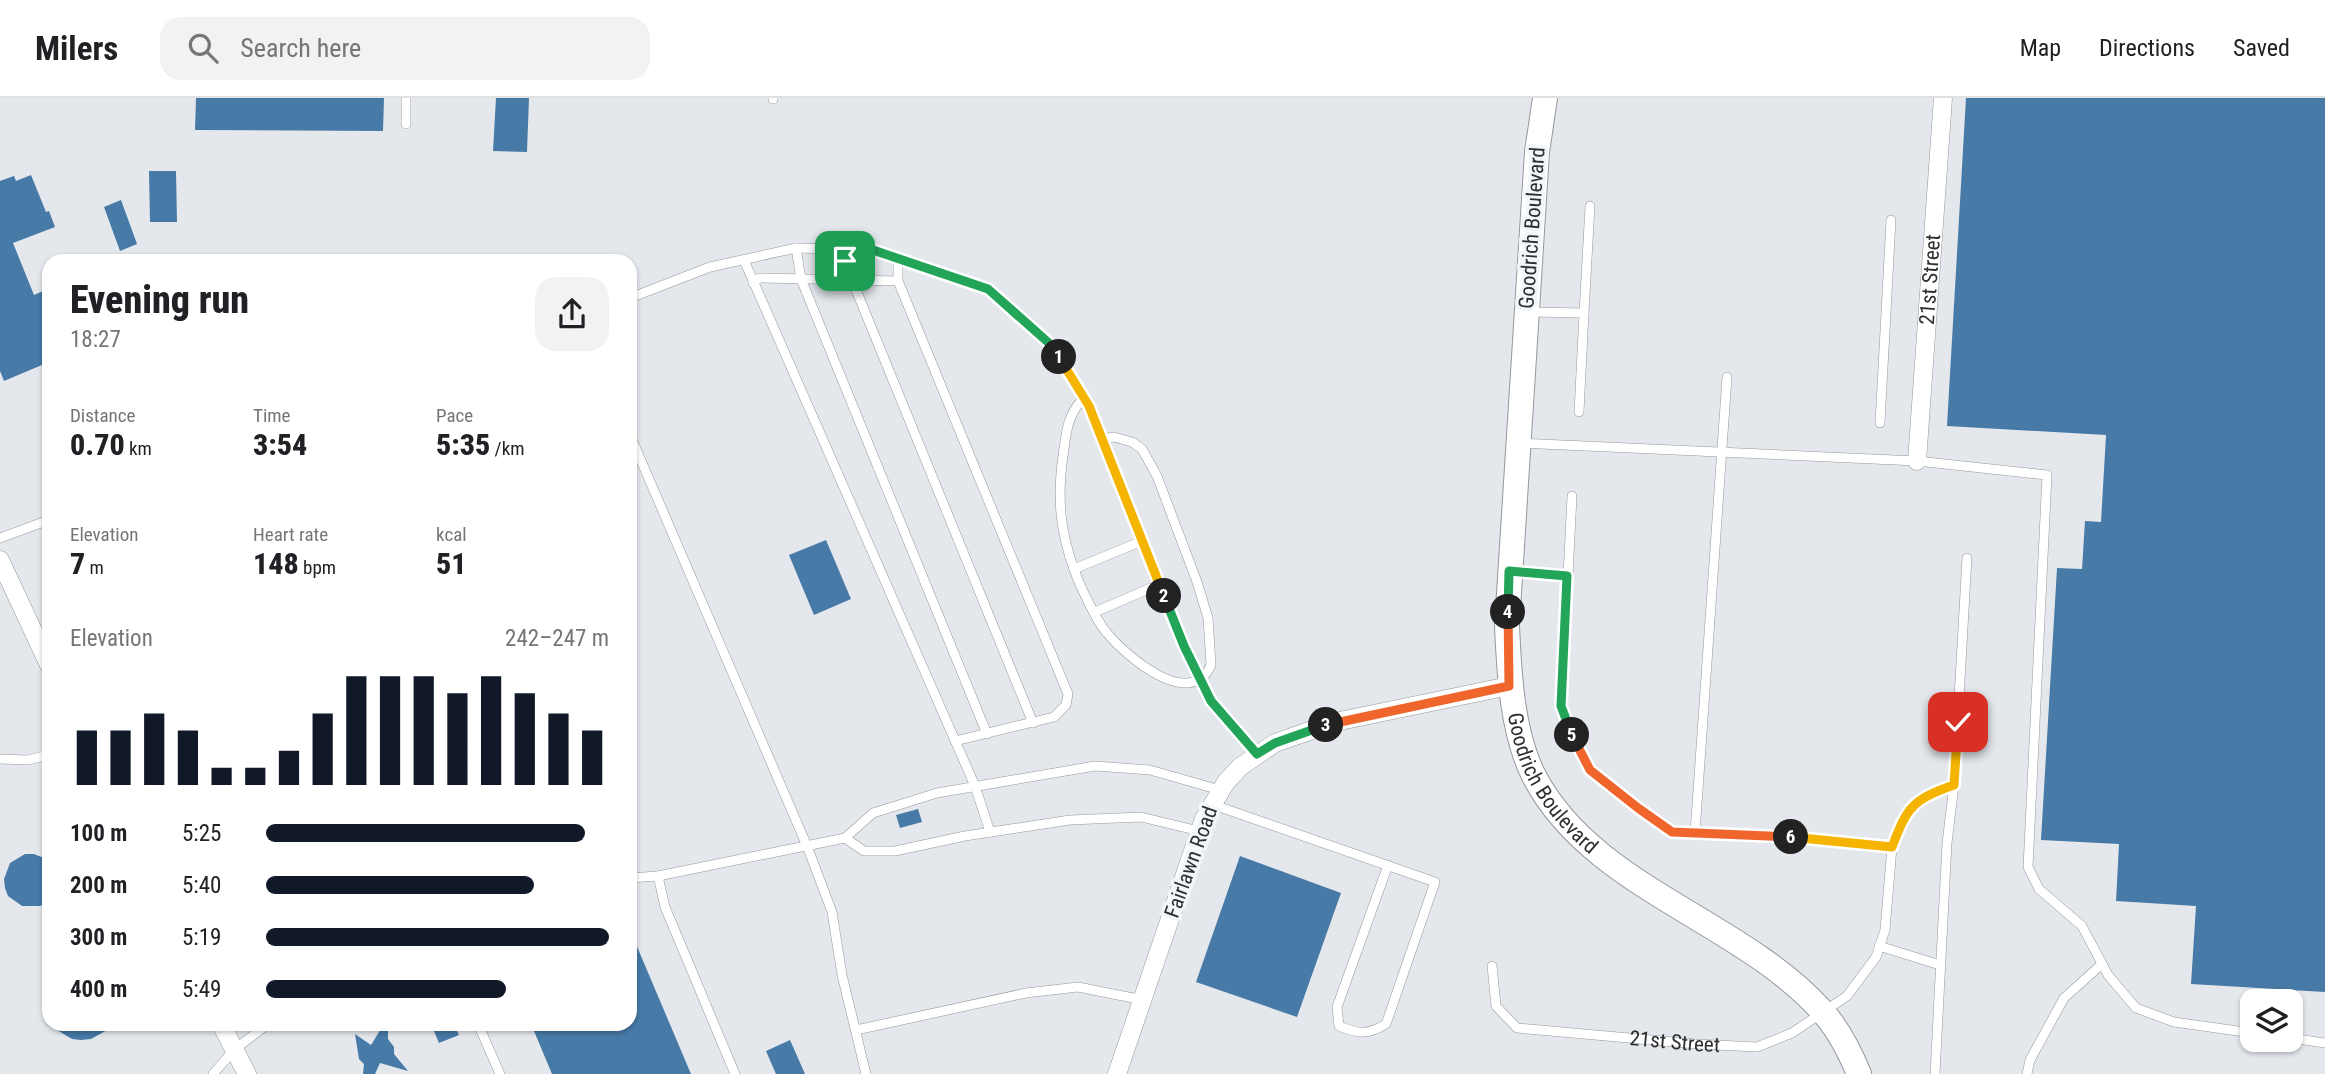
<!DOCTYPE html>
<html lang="en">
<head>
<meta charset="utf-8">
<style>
  :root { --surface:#fff; --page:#f2f2f2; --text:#202124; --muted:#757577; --line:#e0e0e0; --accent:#111827 }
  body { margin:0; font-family:"Roboto Condensed",sans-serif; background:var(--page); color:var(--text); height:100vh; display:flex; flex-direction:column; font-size:26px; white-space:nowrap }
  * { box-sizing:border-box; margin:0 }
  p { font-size:23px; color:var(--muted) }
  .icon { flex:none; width:38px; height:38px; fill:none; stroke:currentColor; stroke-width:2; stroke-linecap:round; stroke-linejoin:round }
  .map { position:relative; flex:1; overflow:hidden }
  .panel { position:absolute; left:42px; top:156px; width:595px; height:777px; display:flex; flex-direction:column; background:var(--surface); border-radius:21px; box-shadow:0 2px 5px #0004 }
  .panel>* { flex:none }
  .tools { position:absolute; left:2240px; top:891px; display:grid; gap:14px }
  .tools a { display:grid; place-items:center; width:63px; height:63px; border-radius:14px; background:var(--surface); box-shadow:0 2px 5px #0004; font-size:35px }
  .pin { position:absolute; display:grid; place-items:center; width:60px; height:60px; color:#fff; margin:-30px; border-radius:14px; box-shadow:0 4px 10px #0006 }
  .km { position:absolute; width:35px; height:35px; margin:-18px; border-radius:50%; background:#222; color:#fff; font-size:19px; line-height:35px; text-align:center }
  .round { display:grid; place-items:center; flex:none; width:74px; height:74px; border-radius:21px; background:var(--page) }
  .overview { display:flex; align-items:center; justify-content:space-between; height:119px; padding:0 28px }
  h1 { font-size:38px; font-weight:800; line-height:52px }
  .stats { display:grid; grid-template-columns:repeat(3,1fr); gap:10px; height:119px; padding:7px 28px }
  .stats div { display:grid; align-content:center }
  .stats b { font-size:30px; font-weight:800 }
  .stats small { font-size:19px; font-weight:400 }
  .stats p { font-size:19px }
  .chart { height:196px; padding:14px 28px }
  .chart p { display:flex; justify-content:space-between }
  .chart svg { width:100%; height:126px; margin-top:7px; stroke:var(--accent); stroke-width:6 }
  ul { padding:0 28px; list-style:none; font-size:23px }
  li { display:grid; grid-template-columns:112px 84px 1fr; align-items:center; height:52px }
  li i { height:18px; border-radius:9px; background:var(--accent) }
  header { display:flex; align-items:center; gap:42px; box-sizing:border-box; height:98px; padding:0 35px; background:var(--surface); border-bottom:2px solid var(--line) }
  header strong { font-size:33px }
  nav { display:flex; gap:38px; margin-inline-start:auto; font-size:24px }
  .search { width:490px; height:63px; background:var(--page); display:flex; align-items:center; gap:18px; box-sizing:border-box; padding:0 24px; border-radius:21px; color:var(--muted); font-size:26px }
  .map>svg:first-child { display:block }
  .building { fill:#477aa7 }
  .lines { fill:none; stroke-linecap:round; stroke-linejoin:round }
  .lane-casing { stroke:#94989c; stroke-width:10 }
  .street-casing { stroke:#94989c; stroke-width:19 }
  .secondary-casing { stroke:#94989c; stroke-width:26 }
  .lane { stroke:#fff; stroke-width:9 }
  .street { stroke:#fff; stroke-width:18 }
  .secondary { stroke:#fff; stroke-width:24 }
  .split-1-casing { stroke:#fff; stroke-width:14 }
  .split-2-casing { stroke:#fff; stroke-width:14 }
  .split-3-casing { stroke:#fff; stroke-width:14 }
  .split-4-casing { stroke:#fff; stroke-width:14 }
  .split-5-casing { stroke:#fff; stroke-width:14 }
  .split-6-casing { stroke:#fff; stroke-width:14 }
  .split-7-casing { stroke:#fff; stroke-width:14 }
  .split-1 { stroke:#22a559; stroke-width:9 }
  .split-2 { stroke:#f5b400; stroke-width:9 }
  .split-3 { stroke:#22a559; stroke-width:9 }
  .split-4 { stroke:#f0652b; stroke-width:9 }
  .split-5 { stroke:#22a559; stroke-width:9 }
  .split-6 { stroke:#f0652b; stroke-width:9 }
  .split-7 { stroke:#f5b400; stroke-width:9 }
  .labels { text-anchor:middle; stroke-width:7; stroke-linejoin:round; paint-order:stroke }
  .street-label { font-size:21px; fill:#2d2f30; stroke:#f1f6fa }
</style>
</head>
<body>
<header>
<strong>Milers</strong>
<div class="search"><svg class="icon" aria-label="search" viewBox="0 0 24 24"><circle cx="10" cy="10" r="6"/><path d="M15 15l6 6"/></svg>Search here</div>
<nav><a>Map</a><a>Directions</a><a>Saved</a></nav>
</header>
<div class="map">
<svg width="2325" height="976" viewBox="0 0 2325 976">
  <rect width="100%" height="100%" fill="#e4e8ed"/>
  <!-- building -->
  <path class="building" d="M196,0H384L383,33L195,32Z
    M496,0H529L527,54L493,53Z
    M1966,0H2325V894L2191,886L2196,808L2116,803L2119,746L2041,742L2057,470L2082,471L2085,423L2101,424L2106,337L1947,328Z
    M149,73H176L177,124H150Z
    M31,77L46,114L49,113L55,129L13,145L34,197L43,193L45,198L49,196V264L4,283L0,273V83L14,78L16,83Z
    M121,102L137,146L120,153L104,109Z
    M826,442L851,501L814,517L789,457Z
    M918,711L922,724L900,730L896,717Z
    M25,756H34L49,762V804L40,808H22L8,798L5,790L4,781L10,765Z
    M1240,758L1341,795L1297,919L1196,884Z
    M630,832L691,976H552L534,933L552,926H630Z
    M47,926H118L91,941L81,942L72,941Z
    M384,926H388V941L394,949V956L408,973L380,965L375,976H363L364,966L359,961L355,936L371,947Z
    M431,926H454L459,937L439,945Z
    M790,942L805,976H776L766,953Z"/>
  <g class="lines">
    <defs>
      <g id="lane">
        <path d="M406,0V26"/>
        <path d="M773,0V1"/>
        <path d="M796,150L801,181L987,636"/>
        <path d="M844,151L852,182L1033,625"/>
        <path d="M744,162L975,688L990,734"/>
        <path d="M898,183V161"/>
        <path d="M753,185L759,180L898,183L1068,596L1066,607L1054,619L955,643"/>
        <path d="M630,200L710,169L796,150L873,152L988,191L1050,246L1089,308L1184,548L1211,603L1257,656"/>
        <path d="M1530,214L1584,215L1579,314"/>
        <path d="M1584,215L1590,108"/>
        <path d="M1084,300C1067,316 1066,336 1063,358C1057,400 1060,434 1075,474C1080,488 1097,524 1107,535C1125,557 1190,614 1211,567L1208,520L1197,484L1157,378L1142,351L1132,344L1114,339L1102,341"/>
        <path d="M1880,325L1891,122"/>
        <path d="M630,337L807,748L832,814L842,877L866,976"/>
        <path d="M1520,345L1917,363L2047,377L2028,769L2039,791L2082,828L2108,877L2136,910L2174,924L2252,935"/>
        <path d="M0,440L49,422"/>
        <path d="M1074,471L1142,443"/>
        <path d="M1568,478L1572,398"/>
        <path d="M1095,514L1160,486"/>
        <path d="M0,661L28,662L49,657"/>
        <path d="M1211,706L1435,784L1386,926C1368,937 1358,936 1339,928L1337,909L1388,767"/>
        <path d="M1199,733L1141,719L1070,722L965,738L895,753H864L845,740L873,715L937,695L1095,668L1150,672L1220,692"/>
        <path d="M1695,735L1727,279"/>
        <path d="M1892,749C1907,709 1913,701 1954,687L1967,460"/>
        <path d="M658,778L665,809L735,976"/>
        <path d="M630,780L658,778L845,740"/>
        <path d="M1879,848L1940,867"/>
        <path id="s1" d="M1492,868L1496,908L1517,930L1696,946L1757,949L1792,935L1847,898L1876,859L1885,832L1892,749L1792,739L1672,734L1638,710L1590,672L1576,648L1561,608L1568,478L1511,473"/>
        <path d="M478,926L500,976"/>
        <path d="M856,932L1026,895L1078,889L1143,902"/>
        <path d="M2291,940L2325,945"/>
        <path d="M213,976L234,952L268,926"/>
        <path d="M1935,976L1947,745L1954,687"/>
        <path d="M2027,976L2030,962L2064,900L2102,866"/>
      </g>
      <g id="street">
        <path id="s2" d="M1917,363L1943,0"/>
        <path d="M0,462L49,567"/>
        <path d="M221,926L247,976"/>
        <path d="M1117,976L1204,721L1226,684L1240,669L1275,645L1335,624L1509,588"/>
      </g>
      <g id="secondary">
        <path id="s3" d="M1545,0L1537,54L1507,527C1509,574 1512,635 1534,678C1591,789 1740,822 1821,912C1837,929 1850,954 1859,976"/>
      </g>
    </defs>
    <!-- lane casing -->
    <use href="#lane" class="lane-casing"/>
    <!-- street casing -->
    <use href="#street" class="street-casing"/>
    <!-- secondary casing -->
    <use href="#secondary" class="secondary-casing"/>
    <!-- lane -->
    <use href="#lane" class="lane"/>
    <!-- street -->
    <use href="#street" class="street"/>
    <!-- secondary -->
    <use href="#secondary" class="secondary"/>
  </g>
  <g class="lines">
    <defs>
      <path id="split-1" d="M845,163L844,151L873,152L988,191L1050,246L1059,259"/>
      <path id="split-2" d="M1059,259L1089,308L1164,498"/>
      <path id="split-3" d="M1164,498L1184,548L1211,603L1257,656L1275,645L1326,627"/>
      <path id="split-4" d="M1326,627L1509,588L1508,514"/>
      <path id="split-5" d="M1508,514L1509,473L1567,478L1561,608L1572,637"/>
      <path id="split-6" d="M1572,637L1590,672L1638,710L1672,734L1791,739"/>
      <path id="split-7" d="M1791,739L1892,749C1907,709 1913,701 1954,687L1958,624"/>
    </defs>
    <!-- split-1 casing -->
    <use href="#split-1" class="split-1-casing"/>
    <!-- split-2 casing -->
    <use href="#split-2" class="split-2-casing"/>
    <!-- split-3 casing -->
    <use href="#split-3" class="split-3-casing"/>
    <!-- split-4 casing -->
    <use href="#split-4" class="split-4-casing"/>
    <!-- split-5 casing -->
    <use href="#split-5" class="split-5-casing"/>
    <!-- split-6 casing -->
    <use href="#split-6" class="split-6-casing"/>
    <!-- split-7 casing -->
    <use href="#split-7" class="split-7-casing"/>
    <!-- split-1 -->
    <use href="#split-1" class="split-1"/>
    <!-- split-2 -->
    <use href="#split-2" class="split-2"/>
    <!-- split-3 -->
    <use href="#split-3" class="split-3"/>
    <!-- split-4 -->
    <use href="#split-4" class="split-4"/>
    <!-- split-5 -->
    <use href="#split-5" class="split-5"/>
    <!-- split-6 -->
    <use href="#split-6" class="split-6"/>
    <!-- split-7 -->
    <use href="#split-7" class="split-7"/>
  </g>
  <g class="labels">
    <!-- street labels -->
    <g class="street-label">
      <text transform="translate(1532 130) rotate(-86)" y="7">Goodrich Boulevard</text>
      <text dy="7" stroke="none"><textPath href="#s2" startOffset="182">21st Street</textPath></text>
      <text dy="7" stroke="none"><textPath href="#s3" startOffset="698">Goodrich Boulevard</textPath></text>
      <text transform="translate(1191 764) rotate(-70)" y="7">Fairlawn Road</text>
      <text dy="7" stroke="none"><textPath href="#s1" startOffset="229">21st Street</textPath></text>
    </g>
  </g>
</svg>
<div class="tools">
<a><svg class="icon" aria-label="layers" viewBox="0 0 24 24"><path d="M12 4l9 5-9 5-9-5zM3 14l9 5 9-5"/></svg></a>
</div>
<div class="pin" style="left:845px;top:163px;background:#1e9e55"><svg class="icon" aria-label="arrive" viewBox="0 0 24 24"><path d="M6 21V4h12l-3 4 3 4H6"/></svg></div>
<div class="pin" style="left:1958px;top:624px;background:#d93025"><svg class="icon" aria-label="check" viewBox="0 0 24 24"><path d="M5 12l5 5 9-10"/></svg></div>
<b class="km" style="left:1059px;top:259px">1</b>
<b class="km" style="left:1164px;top:498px">2</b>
<b class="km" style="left:1326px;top:627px">3</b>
<b class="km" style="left:1508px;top:514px">4</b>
<b class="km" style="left:1572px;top:637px">5</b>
<b class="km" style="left:1791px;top:739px">6</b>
<section class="panel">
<div class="overview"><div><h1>Evening run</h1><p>18:27</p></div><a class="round"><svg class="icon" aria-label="share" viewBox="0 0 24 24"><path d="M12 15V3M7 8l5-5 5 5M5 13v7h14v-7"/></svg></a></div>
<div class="stats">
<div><p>Distance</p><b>0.70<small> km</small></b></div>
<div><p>Time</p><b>3:54</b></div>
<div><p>Pace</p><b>5:35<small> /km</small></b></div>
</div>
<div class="stats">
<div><p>Elevation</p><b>7<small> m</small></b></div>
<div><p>Heart rate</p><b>148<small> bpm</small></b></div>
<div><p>kcal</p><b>51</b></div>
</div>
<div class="chart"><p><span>Elevation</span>242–247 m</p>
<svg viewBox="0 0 160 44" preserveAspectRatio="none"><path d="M5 44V25M15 44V25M25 44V19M35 44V25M45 44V38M55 44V38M65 44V32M75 44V19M85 44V6M95 44V6M105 44V6M115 44V12M125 44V6M135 44V12M145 44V19M155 44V25"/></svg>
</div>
<ul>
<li><b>100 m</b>5:25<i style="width:93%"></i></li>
<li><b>200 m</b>5:40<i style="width:78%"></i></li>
<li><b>300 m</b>5:19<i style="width:100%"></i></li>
<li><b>400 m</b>5:49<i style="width:70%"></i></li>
</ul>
</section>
</div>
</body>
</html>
